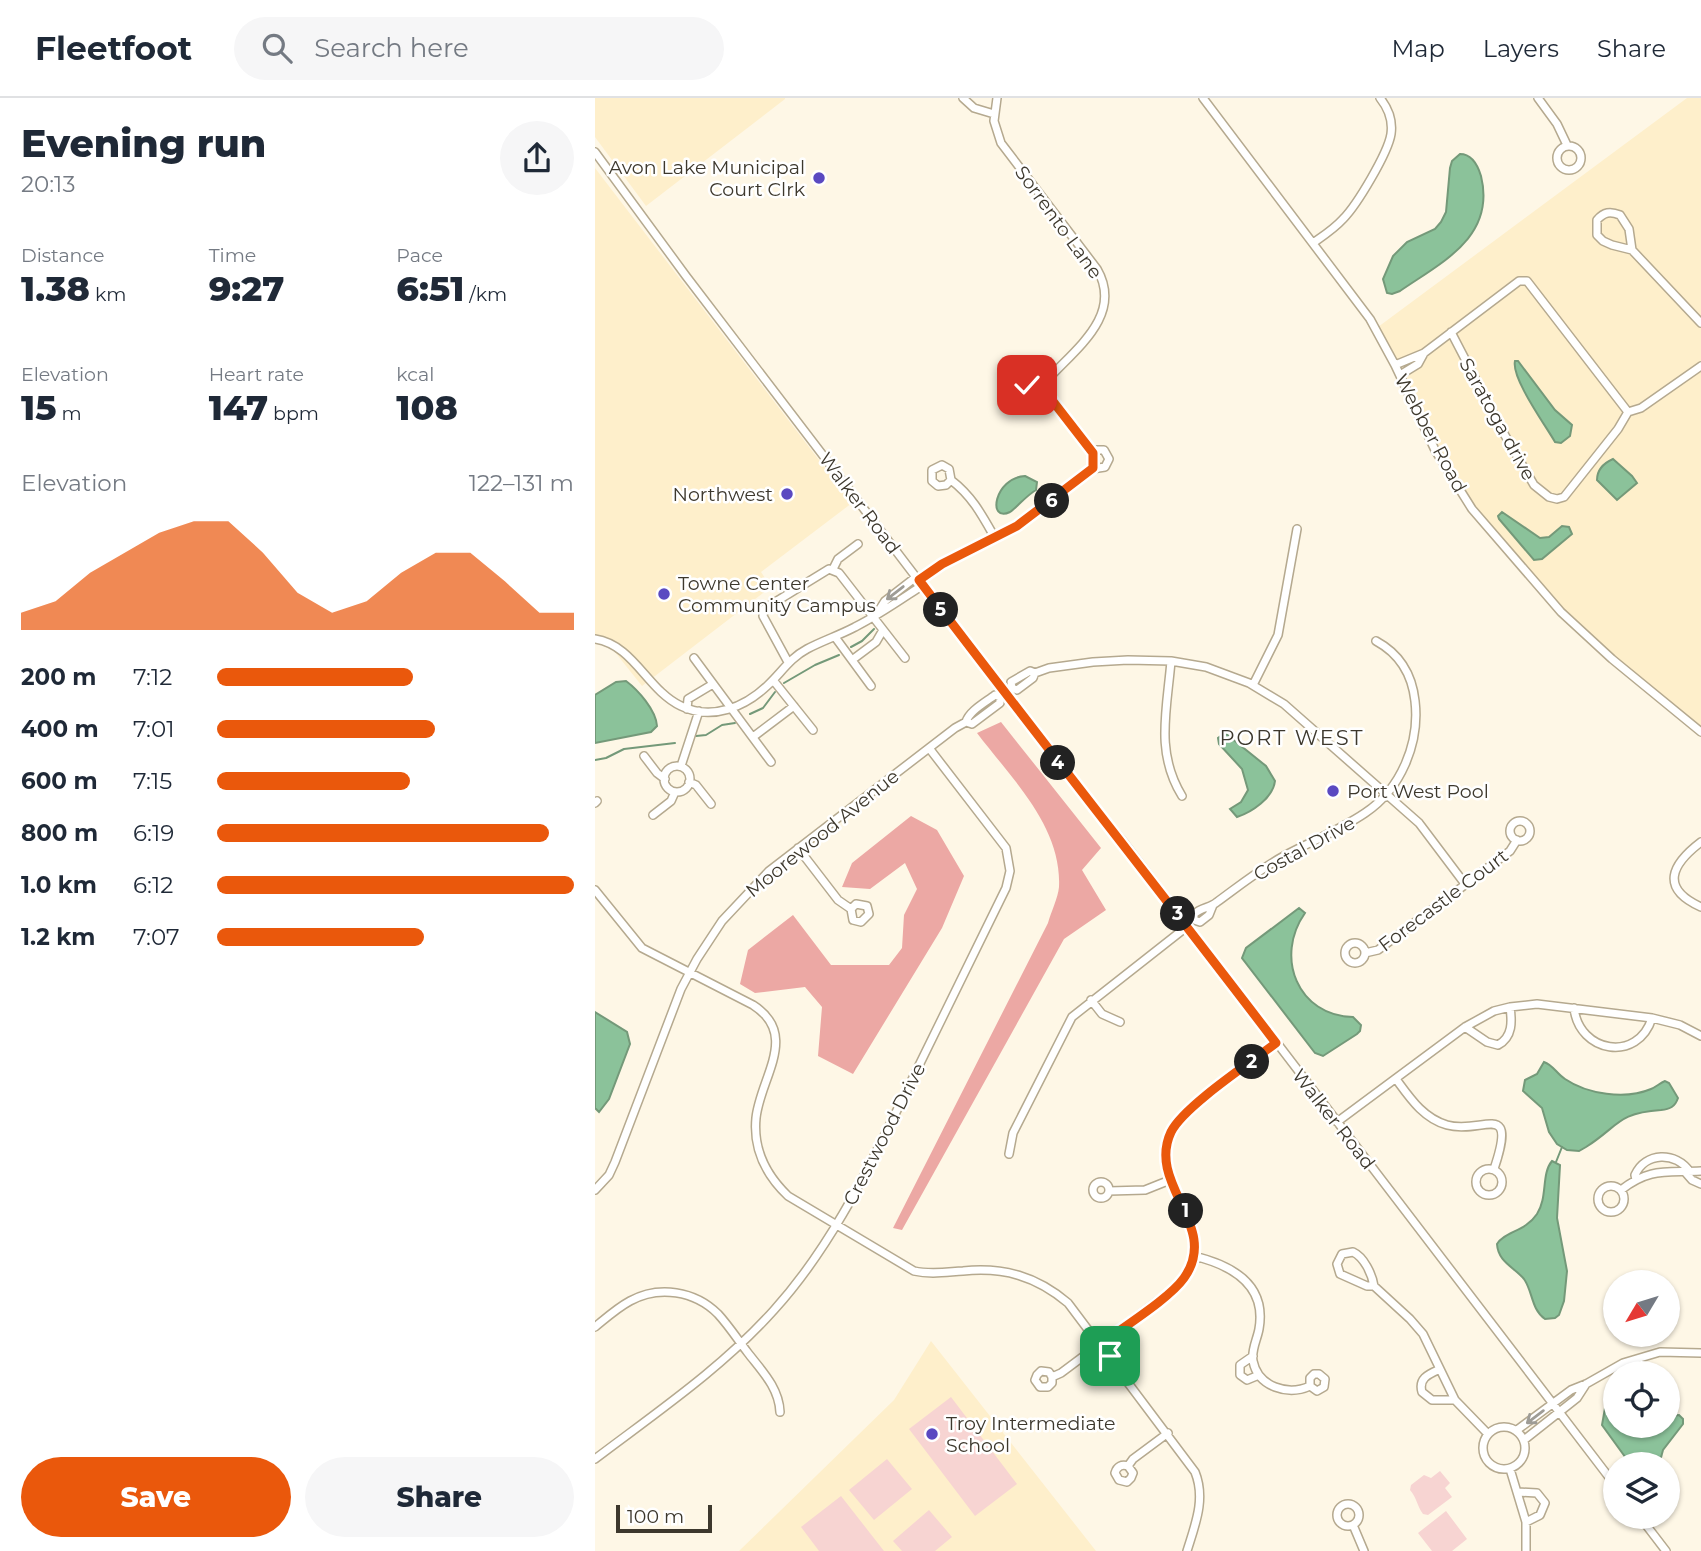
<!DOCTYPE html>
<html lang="en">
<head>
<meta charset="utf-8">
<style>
  :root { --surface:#fff; --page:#f6f6f7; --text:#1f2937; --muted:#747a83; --line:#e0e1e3; --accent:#ea580c }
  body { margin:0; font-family:Montserrat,sans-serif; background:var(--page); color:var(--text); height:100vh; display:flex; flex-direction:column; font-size:26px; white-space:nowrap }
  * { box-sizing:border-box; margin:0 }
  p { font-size:23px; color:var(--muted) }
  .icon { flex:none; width:38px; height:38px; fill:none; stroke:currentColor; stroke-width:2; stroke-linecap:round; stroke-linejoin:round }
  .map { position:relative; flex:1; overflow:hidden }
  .drawer { display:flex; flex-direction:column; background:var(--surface); width:595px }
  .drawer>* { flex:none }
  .needle { width:46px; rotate:232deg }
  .fabs { position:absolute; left:1008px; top:1172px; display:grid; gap:14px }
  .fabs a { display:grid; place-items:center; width:77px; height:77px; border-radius:50%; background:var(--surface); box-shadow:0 2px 5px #0004; font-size:35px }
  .scale { position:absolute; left:21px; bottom:18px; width:96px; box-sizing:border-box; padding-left:7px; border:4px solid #3d382d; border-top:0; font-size:19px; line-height:24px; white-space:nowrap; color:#3d382d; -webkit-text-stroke:5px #fff; paint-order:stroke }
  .pin { position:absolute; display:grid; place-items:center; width:60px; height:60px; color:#fff; margin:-30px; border-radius:14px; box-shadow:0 4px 10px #0006 }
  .km { position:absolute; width:35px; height:35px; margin:-18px; border-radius:50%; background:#222; color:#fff; font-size:19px; line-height:35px; text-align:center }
  .round { display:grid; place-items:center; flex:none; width:74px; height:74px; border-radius:37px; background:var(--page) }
  .overview { display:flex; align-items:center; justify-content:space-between; height:119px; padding:0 21px }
  h1 { font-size:38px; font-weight:800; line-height:52px }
  .metrics { display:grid; grid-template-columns:repeat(3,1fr); gap:10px; height:119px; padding:7px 21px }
  .metrics div { display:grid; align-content:center }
  .metrics b { font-size:35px; font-weight:800 }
  .metrics small { font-size:19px; font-weight:400 }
  .metrics p { font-size:19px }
  .chart { height:196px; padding:14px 21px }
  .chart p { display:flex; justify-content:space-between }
  .chart svg { width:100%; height:126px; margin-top:7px; fill:var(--accent); opacity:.7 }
  .action { display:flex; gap:14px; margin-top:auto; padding:14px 21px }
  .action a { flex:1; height:80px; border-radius:42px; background:var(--accent); color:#fff; font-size:28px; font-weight:800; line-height:80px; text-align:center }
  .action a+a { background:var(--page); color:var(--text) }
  ul { padding:0 21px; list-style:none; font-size:23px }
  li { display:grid; grid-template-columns:112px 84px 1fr; align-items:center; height:52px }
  li i { height:18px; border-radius:9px; background:var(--accent) }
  header { display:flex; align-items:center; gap:42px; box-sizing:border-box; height:98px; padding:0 35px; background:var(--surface); border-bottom:2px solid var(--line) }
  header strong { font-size:33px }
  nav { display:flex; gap:38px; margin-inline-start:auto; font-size:24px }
  .search { width:490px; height:63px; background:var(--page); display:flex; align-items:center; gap:18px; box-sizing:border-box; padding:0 24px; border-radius:38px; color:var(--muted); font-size:26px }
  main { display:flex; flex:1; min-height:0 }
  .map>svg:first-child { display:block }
  .built { fill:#feefcb }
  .green { fill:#f7d4d2 }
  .forest { fill:#eca8a4 }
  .water { fill:#8bc29a; stroke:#749979; stroke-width:2 }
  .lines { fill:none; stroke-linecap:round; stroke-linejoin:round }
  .stream { stroke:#749979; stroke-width:2 }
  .minor-casing { stroke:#b5a98f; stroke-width:10 }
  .minor { stroke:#fff; stroke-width:7 }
  .oneway { stroke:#9e9c96 }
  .route-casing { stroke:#fff; stroke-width:14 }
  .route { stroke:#ea580c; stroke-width:9 }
  .poi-dot { fill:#5a49c1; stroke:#fff; stroke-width:2.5 }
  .labels { text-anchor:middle; stroke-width:5; stroke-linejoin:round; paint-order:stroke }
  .poi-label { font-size:19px; fill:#3d382d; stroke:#fff; text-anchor:start }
  .street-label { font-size:19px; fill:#3d382d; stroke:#fff }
  .neighbourhood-label { font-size:21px; letter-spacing:2px; fill:#3d382d; stroke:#fff }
</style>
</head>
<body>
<header>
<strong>Fleetfoot</strong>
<div class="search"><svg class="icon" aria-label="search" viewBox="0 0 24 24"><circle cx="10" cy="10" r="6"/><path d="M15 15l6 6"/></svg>Search here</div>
<nav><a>Map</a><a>Layers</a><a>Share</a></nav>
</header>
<main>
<section class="drawer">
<div class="overview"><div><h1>Evening run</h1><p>20:13</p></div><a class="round"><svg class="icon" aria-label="share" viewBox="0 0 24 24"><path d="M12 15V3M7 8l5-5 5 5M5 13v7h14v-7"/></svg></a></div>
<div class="metrics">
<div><p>Distance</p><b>1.38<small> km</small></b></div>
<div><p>Time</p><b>9:27</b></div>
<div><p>Pace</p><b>6:51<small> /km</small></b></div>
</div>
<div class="metrics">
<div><p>Elevation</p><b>15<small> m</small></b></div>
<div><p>Heart rate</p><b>147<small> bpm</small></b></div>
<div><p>kcal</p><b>108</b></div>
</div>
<div class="chart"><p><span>Elevation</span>122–131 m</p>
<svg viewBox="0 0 160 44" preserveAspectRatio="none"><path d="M0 44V38L10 34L20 24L30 17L40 10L50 6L60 6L70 17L80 31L90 38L100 34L110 24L120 17L130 17L140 27L150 38L160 38V44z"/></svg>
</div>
<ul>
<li><b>200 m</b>7:12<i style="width:55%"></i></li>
<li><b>400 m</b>7:01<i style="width:61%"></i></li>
<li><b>600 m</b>7:15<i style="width:54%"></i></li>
<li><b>800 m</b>6:19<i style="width:93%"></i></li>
<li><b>1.0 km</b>6:12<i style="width:100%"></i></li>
<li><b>1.2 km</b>7:07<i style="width:58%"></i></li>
</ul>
<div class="action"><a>Save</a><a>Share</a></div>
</section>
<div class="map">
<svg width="1106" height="1453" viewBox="0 0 1106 1453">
  <rect width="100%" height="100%" fill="#fef7e6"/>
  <!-- built -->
  <path class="built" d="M0,0H190V1L51,108L0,39Z
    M1092,0H1106V631L1027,567L963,507L881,411L846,357L783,229Z
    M0,70L257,405L166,474L176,489L47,588L8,539L0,537Z
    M336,1243L501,1453H144L299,1302Z"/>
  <!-- green -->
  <path class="green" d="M356,1299L422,1386L380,1418L314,1331Z
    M292,1361L317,1391L279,1422L254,1392Z
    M845,1373L855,1385L850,1390L857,1399L833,1417L828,1416C822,1408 822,1400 815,1392L816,1387L829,1377L836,1380Z
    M246,1398L289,1453H224L206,1429Z
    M334,1412L357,1439L340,1453H307L298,1443Z
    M851,1413L872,1441L857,1453H837L823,1435Z"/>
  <!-- forest -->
  <path class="forest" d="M406,624L506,750L487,772L511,812L469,841L307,1132L298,1130L453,825C456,814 463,800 464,789C467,728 416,680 382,635Z
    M316,718L342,732L369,778L347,830L258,976L223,958L227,909L210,889L160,895L145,886L153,852L198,817L236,867H294L307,850L309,817L322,791L310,765L275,791L247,789L257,765Z"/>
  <!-- water -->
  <path class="water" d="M865,56C877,56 883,68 886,78C901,139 847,164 805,193L797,196L792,195L788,181L798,158L812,144L840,131L846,124L851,114L855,70L857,63Z
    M920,263H923L960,312L977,327L975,338L966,345L960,344C951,328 916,280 920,263Z
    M1018,361L1037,378L1042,385L1022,402L1002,382C1002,372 1009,365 1018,361Z
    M430,378L442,384L441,392C432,397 420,411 415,414C392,425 399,380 430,378Z
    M907,414L945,440L954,439L967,428L974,429L977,436L947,461L939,462L904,421L903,418Z
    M31,583C43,592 61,612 62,628L56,634L0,645V597L21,584Z
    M630,635L671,668L680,683C678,700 657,714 642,719L635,711L646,704L653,692L647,671L624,646L623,640Z
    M704,810L710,815C679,859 703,918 758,919L766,927L765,933L762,936L728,958L720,955L647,860L651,850Z
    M0,914L32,934L35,946L14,1001L4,1014L0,1010Z
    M949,964C958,967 962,976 970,981C992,996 1030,1002 1056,991C1061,989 1065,985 1070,983L1074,985L1083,1000C1080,1009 1075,1011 1066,1012C1022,1015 1024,1028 991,1049L984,1053L972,1052L962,1046L954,1034L947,1010L928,993L930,982L942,976Z
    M957,1063L965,1067L962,1120L972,1173L969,1203L964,1217L960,1220L950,1221C936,1211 938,1194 929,1181C919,1169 903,1164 902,1146C910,1133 930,1134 942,1116C953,1099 946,1076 957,1063Z
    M1013,1293L1016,1294L1020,1305V1328H1073V1318L1084,1317L1088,1321V1326L1068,1352L1064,1367H1036L1007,1327Z"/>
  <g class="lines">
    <!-- stream -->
    <path class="stream" d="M256,549L267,543L279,531
      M189,585L220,567L244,557
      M155,616L168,610L180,594
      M101,638L111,637L127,627L140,625
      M0,662L11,660L29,651L80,645
      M961,1064L967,1049"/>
    <defs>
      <path id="minor" d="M368,0L379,10L399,16
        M608,0L775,221L800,267L840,352L877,411L966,514L1017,561L1106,634
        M943,0L962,26L972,47
        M962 60a12 12 0 1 1 24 0a12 12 0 1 1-24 0Z
        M0,54L91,178L463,665L530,746L1020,1387
        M718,145C728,138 739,131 748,121C762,107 793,55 796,36C798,22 793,10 785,0
        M1037,152L1034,131L1025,117C1015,113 1009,114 1002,122V137L1008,143L1017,147L1037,152L1106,225
        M856,234L908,334L939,387L954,399L962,401L969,399L1023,331L1033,314
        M829,255L924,183H932L1033,314
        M800,267L829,255L823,266L805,277
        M453,297H438L433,292L432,286L438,278L457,276
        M1033,314L1046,310L1106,268
        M496,352H509L514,361L510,369L497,371
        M356,382L351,387L343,388L337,383V372L347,367L354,371L356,382C377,398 387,417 400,440
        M238,471L243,461L263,446
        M324,482L347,466L422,428L493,375L500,364L497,354L454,299L452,289L455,279C483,249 528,216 502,171L406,45L399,23L402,0
        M283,514L290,503L321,479
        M240,539L276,588
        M0,541C39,547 52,592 86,608C117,623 150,609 173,587C186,575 195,560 212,551C227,543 245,537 260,529C284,517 305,502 328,487
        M99,560L176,664
        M257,562L281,544L288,532
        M576,563C572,612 560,654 587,698
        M193,564L168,518L169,511L234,471L244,475L310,560
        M440,575L454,570L498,564L533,562L576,563L611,569L654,585L689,606L824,725L870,786
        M178,582L218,632
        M658,587L683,537L702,431
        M408,597L417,590L422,592L438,580L440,575L435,573L416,584L417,590
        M92,611L93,601L118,586
        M158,639L199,608
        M49,658L62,675L70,681
        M86,668L104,613
        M69 681a13 13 0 1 1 26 0a13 13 0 1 1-26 0Z
        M94,684L101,687L116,706
        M0,705L2,703
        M58,717L76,703L80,694
        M915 733a10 10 0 1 1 20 0a10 10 0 1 1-20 0Z
        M1106,744C1077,766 1064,790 1106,809
        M203,750L243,802L256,811L258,822L266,824L274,816L272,808L261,806L256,811
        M0,792L47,850L158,907C205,937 165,980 161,1020C158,1051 171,1077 193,1098L319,1173C336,1177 352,1174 368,1173C409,1169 441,1178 473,1205L600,1374C611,1401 600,1427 592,1453
        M618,807L614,817L605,824L599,822V816C607,809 615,810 622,804C644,788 665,771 689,758C715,744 745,732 770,715C806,691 825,645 820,603C817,576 805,556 781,543
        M750 855a10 10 0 1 1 20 0a10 10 0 1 1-20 0Z
        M770,855L783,852L915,753L922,742
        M496,902L507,916L525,924
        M979,910C984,955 1043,965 1057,920
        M870,929L892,944L903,947C918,939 917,923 915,909
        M801,981C815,1000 828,1020 852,1027C887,1037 923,1000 899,1071
        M742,1024L870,929L899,913L915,909L942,906L1057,920L1085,927L1106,938
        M414,1056L418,1035L477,919L594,827
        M881 1084a13 13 0 1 1 26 0a13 13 0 1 1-26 0Z
        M1090,1074L1097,1082L1106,1086
        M1041,1082L1040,1077C1050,1054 1081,1053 1095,1074
        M498 1092a8 8 0 1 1 16 0a8 8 0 1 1-16 0Z
        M1003 1101a13 13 0 1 1 26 0a13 13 0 1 1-26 0Z
        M0,1092L14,1077L20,1064L86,891L102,861L127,823L174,773L360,630L371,624L377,626L405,605V599L400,597C391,604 374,613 371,624
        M1026,1092C1055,1069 1072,1075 1106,1073
        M514,1093L550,1092L575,1082
        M599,1158C636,1167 672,1186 664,1231C662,1242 656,1252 658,1263C663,1289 693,1298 715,1288L722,1293L729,1289L730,1281L724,1276H719L715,1280V1288
        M779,1188H772L745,1176L742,1166L747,1156L758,1154C769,1159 777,1176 779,1188L815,1221L828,1236L860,1302L893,1336
        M0,1229C11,1220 22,1210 35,1203C64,1187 100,1193 123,1216C134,1228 143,1242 153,1255C167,1273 184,1290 185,1314
        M658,1258L645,1267V1277L652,1282L664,1277
        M845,1271C834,1276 823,1280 827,1294L837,1302H860
        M457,1279L454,1274L446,1273L442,1277L440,1282L445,1289H453L457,1285V1279L466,1275L576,1193C641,1138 550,1093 575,1035C587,1010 656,964 681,945
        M888 1350a21 21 0 1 1 42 0a21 21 0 1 1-42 0Z
        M922,1332L976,1292L991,1286L1028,1265L1065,1254L1106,1255
        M929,1342L982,1300L991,1286
        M0,1361C62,1314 127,1270 179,1212C236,1149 271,1075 308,1000C342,930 376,860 411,790L415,773L411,750L334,650
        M533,1368L538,1375L536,1380L532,1384L524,1382L520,1375C522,1368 527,1366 533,1368L538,1361L573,1335
        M915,1371L931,1424V1453
        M923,1394L942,1395L950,1405L945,1417L931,1424
        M742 1417a11 11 0 1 1 22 0a11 11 0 1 1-22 0Z
        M1045,1419L1071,1453
        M758,1427L769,1453"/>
    </defs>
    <!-- minor casing -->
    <use href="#minor" class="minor-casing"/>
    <!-- minor -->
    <use href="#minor" class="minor"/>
  </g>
  <!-- one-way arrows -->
  <defs><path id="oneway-shaft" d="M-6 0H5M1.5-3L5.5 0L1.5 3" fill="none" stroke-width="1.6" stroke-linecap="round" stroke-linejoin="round" transform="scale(1.75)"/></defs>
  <g class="oneway">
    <use href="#oneway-shaft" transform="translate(300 495) rotate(142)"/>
    <use href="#oneway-shaft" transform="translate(940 1319) rotate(143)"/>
  </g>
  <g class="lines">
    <defs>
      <path id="route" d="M432,287L438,298L453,297L498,355V370L422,428L347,466L324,482C442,638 563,790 681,945C656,964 588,1009 576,1034C551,1087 626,1128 589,1180C574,1201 528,1229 506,1246L515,1258"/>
    </defs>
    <!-- route casing -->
    <use href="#route" class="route-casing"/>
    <!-- route -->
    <use href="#route" class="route"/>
  </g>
  <!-- markers -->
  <g class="poi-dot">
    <circle cx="224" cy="80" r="7"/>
    <circle cx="192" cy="396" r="7"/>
    <circle cx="69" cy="496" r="7"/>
    <circle cx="738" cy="693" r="7"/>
    <circle cx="337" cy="1336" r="7"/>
  </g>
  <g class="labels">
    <!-- poi labels -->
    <g class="poi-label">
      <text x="210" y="76" text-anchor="end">Avon Lake Municipal<tspan x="210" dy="22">Court Clrk</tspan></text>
      <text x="178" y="403" text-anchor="end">Northwest</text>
      <text x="83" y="492">Towne Center<tspan x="83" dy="22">Community Campus</tspan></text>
      <text x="752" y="700">Port West Pool</text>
      <text x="351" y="1332">Troy Intermediate<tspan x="351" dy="22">School</tspan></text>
    </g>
    <!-- street labels -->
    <g class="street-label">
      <text transform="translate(464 124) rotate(54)" y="7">Sorrento Lane</text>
      <text transform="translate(903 321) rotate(61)" y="7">Saratoga drive</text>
      <text transform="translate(836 335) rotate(62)" y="7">Webber Road</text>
      <text transform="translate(265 405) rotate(53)" y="7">Walker Road</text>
      <text transform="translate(227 735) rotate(-39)" y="7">Moorewood Avenue</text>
      <text transform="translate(709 750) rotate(-29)" y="7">Costal Drive</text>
      <text transform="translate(848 802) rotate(-37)" y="7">Forecastle Court</text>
      <text transform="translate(739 1021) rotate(52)" y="7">Walker Road</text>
      <text transform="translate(289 1036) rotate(-63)" y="7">Crestwood Drive</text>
    </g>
    <!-- neighbourhood labels -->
    <g class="neighbourhood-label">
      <text x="697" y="647">PORT WEST</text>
    </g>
  </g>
</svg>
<div class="fabs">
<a><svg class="needle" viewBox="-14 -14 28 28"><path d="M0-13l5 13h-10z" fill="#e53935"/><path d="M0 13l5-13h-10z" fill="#747a83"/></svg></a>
<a><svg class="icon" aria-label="locate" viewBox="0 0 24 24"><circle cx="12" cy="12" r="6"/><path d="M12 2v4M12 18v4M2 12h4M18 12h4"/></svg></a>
<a><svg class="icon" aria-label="layers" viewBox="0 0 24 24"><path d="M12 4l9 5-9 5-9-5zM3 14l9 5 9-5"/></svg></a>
</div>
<div class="scale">100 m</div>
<div class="pin" style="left:515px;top:1258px;background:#1e9e55"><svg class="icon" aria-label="arrive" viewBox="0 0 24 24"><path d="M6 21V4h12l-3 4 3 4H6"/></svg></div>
<div class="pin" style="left:432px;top:287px;background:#d93025"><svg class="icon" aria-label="check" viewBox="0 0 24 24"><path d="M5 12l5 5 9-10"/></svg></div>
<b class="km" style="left:591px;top:1113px">1</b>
<b class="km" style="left:657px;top:964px">2</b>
<b class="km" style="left:583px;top:816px">3</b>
<b class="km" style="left:463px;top:665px">4</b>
<b class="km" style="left:346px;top:512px">5</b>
<b class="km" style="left:457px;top:403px">6</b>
</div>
</main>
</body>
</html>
